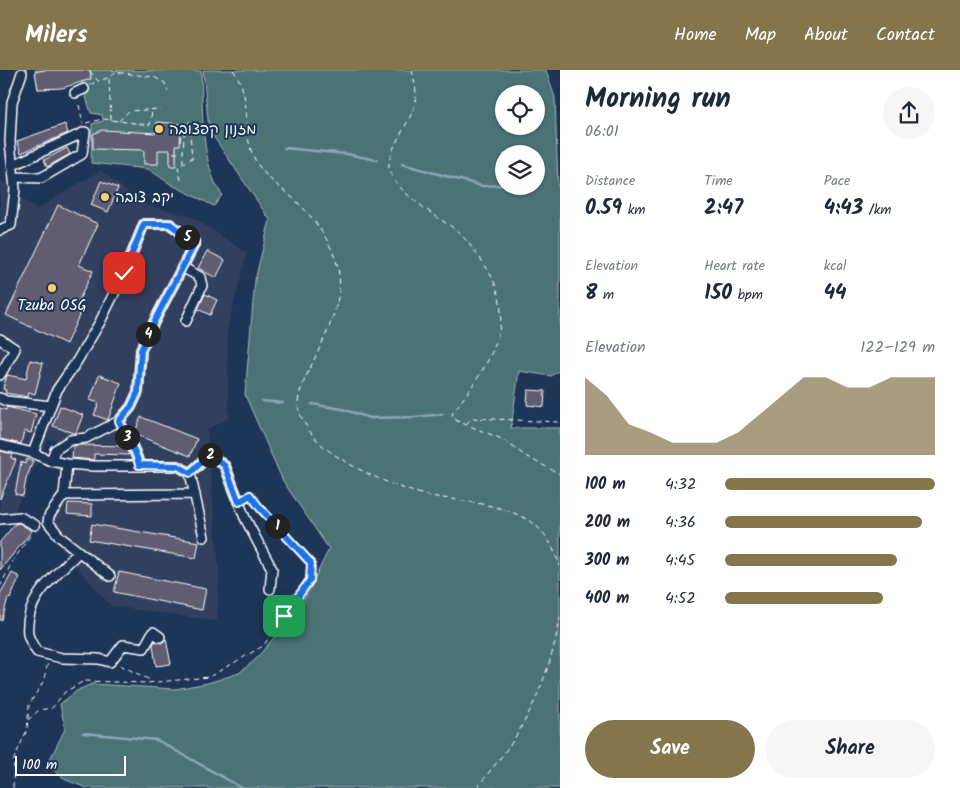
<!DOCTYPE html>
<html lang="en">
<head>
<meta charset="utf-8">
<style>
  :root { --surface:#fff; --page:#f6f6f7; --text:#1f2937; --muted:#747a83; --accent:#84754c }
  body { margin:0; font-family:Kalam,"Playpen Sans Hebrew",sans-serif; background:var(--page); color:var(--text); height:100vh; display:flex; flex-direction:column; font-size:19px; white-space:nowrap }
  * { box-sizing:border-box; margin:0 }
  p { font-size:16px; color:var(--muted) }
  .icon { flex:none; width:28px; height:28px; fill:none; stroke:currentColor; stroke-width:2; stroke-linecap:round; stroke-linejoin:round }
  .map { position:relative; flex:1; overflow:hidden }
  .panel { display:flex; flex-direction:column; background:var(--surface); width:400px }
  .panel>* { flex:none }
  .tools { position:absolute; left:495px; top:15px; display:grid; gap:10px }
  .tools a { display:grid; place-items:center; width:50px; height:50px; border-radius:50%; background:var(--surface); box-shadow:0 1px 4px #0004; font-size:25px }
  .scale { position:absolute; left:15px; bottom:12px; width:111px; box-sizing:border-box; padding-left:5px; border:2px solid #fff; border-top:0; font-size:14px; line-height:18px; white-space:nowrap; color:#fff; -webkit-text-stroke:4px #1d3557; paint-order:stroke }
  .pin { position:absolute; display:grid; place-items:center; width:42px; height:42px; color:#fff; margin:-21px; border-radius:10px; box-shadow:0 2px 8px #0006 }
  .km { position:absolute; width:25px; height:25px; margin:-12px; border-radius:50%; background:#222; color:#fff; font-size:14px; line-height:25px; text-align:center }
  .round { display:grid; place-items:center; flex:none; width:52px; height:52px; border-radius:26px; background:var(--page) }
  .overview { display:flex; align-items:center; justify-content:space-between; height:85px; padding:0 25px }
  h1 { font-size:28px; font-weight:600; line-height:38px }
  .metrics { display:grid; grid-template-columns:repeat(3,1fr); gap:8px; height:85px; padding:5px 25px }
  .metrics div { display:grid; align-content:center }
  .metrics b { font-size:21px; font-weight:600 }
  .metrics small { font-size:14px; font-weight:400 }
  .metrics p { font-size:14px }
  .chart { height:140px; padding:10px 25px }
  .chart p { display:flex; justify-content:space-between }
  .chart svg { width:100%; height:90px; margin-top:5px; fill:var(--accent); opacity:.7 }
  .cta { display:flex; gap:10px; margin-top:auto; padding:10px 25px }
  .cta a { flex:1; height:58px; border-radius:30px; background:var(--accent); color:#fff; font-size:20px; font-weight:600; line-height:58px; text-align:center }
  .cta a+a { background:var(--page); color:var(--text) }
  ul { padding:0 25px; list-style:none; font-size:16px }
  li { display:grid; grid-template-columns:80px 60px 1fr; align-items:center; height:38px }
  li i { height:12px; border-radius:6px; background:var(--accent) }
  header { display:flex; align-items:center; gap:30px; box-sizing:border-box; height:70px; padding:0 25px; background:var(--accent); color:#fff }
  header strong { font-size:24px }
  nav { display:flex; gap:28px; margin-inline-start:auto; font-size:18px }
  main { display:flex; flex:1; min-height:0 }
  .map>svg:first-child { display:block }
  .built { fill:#31415f }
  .green { fill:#4c7375; stroke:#a6b9ba; fill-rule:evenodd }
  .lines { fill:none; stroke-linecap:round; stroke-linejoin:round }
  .stream { stroke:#8ea8b8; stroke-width:2.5 }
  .building { fill:#615c71; stroke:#fff }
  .minor-casing { stroke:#fff; stroke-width:12 }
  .path { stroke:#fff; stroke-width:1; stroke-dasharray:5 4; stroke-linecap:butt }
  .minor { stroke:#1d3557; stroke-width:9 }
  .route-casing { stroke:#fff; stroke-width:10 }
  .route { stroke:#1a73e8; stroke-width:6 }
  .poi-dot { fill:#ffd166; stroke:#1d3557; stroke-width:2 }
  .labels { text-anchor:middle; stroke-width:4; stroke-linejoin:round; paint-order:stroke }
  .poi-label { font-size:15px; fill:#fff; stroke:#1d3557; text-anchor:start }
</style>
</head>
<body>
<header>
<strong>Milers</strong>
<nav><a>Home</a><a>Map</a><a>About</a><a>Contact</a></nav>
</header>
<main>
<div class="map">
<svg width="560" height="718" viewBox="0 0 560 718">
  <rect width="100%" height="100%" fill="#1d3557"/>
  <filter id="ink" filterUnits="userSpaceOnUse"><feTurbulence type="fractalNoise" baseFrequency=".02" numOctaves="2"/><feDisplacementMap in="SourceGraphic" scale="10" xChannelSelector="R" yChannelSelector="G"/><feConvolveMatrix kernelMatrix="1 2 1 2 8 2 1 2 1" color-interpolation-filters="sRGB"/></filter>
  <g filter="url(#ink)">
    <!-- built -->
    <path class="built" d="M101,100L142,134L191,146L247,183L227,260L229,348L207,360L219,502L217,551L111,536L59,476L60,467L51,449L64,425L69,373L48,369L14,442L0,441V109L36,140Z"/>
    <!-- green -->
    <path class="green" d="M35,0L201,1C203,39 200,93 222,125L214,136L172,115L148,99L91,93L92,54L103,51L102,45L91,43L81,11L38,19Z
      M203,0H546L555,28L558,117L560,119V300L551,306L519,301L511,358H560V718H87L66,710L47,695L65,659L60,634L78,620L92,614L175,619L208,613L239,603L255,590L302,534L329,479L283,411L245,325L255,210L270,150L209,60ZM504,24H536V56H504ZM504,84H536V116H504Z"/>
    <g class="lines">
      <!-- stream -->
      <path class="stream" d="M284,78L347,84L377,90
        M402,94L482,116L504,115
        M262,331L283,333
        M312,334L342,339L370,348L415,347L443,344
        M83,663L157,670L242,718"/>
    </g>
    <!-- building -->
    <path class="building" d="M44,0H90L91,9L62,18L38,19L35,2Z
      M157,52L181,54L180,75H176V96H170V80H158V94H144V80L93,79V64L102,60L156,63Z
      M65,54L68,63L21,83L17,71Z
      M67,78L70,84L47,97L44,90Z
      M101,111L118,118L108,142L91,135Z
      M58,135L98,154L79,195L93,201L77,234L83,237L66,274L6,245Z
      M207,181L225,190L216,208L198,198Z
      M205,224L217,230L210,245L198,239Z
      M30,290L43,293L35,324L29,322L28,327L5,323L6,320L3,319L7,305L26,309Z
      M99,305L121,313L108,350L94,345L99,333L90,330Z
      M528,320L545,321L544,337L527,335Z
      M60,336L83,345L76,363H73L53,356Z
      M7,337L36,344L31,363L24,361L21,374L0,369V338L6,340Z
      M141,347L197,369L190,386L134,364Z
      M81,375L125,376L129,385L94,384V390L72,388L73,376Z
      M0,381L13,384L11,388L16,390L0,429Z
      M27,389L33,391L26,409L23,426L15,424L21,392L25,394Z
      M68,433L92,434V446L67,444Z
      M19,453L32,461L0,500V472L15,454Z
      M92,454L199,472L196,488L89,470Z
      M119,502L206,519L202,540L114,522Z
      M12,503L20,507L10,529L8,528L2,550H0V524Z
      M166,569L171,594L156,596L153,575L155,571L162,573Z"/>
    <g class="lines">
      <defs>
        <path id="minor" d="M75,23L84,19
          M13,95L85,62
          M14,107L41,108L82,84L85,62
          M0,160L11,155L15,119L10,72L12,32L22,3
          M182,197L200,207L202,216L186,251
          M0,269L15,279L0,305
          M0,328L6,331L51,336
          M0,375L33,383L51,391L67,394
          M33,383L57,320L77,291L100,252L124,203L144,154H170L195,173L156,248L141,280L138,322L131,337L119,351C126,366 136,379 139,395
          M51,391L55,380L70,370L86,368L119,351
          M190,403L210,385L225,396L245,448L272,499L270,519
          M64,425L195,424
          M0,449L20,447L35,455
          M79,482C56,505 24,528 28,564C29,570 34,577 37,582L62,588L99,589L110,592L123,575L144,578L153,562L160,567
          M110,506L60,467L48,452L49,446L64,425L67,394L93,396H178L190,403L204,467"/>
      </defs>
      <!-- minor casing -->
      <use href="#minor" class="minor-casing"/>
      <!-- path -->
      <path class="path" d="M233,0C255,28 239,66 257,93C267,110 284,119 298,133C320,154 344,190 339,222C335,249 322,273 311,296C306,307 299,320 298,332C297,344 308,360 316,369C337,393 399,420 430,426C465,432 521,434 545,465C552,475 556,485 560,496
        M412,0C414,11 418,22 415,33C411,54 383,83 390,103C398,122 435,146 452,157C464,165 471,177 480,188C525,249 489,293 452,344L457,351L502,369L527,387L560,404
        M90,1L98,11L111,7
        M90,15L98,11
        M79,35L83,54
        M111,50L109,10L115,2L154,7L165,13L168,22
        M119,51L129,41L160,39
        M86,53L103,49L150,55L152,40
        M173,83H183L185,50
        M183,93V84
        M181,110L178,97L192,88L189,51
        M466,354L472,348L560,352
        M0,517L11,494L32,463
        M120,595L152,611
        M28,650L39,640L52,638L65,622L84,611L147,613L209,607L263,576L310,511L311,493L260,438L250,425L245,428
        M13,718L14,689L27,660L29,635L43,612L48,593
        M477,718C488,703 501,688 512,672C536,636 553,590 560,547"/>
      <!-- minor -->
      <use href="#minor" class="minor"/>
    </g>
  </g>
  <g class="lines" filter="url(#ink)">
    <defs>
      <path id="route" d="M124,203L144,154H170L195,173L156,248L141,280L138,322L131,337L119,351C126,366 136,379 139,395L178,396L190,403L210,384L225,396L239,432L250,425L260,438L311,493L310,510L284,546"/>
    </defs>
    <!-- route casing -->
    <use href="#route" class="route-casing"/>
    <!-- route -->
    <use href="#route" class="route"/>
  </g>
  <!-- markers -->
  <g class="poi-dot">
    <circle cx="159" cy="59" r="5"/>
    <circle cx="105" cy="127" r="5"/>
    <circle cx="52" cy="218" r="5"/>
  </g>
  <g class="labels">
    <!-- poi labels -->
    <g class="poi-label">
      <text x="169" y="64">מזנון קפצובה</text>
      <text x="115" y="132">יקב צובה</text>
      <text x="52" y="240" text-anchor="middle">Tzuba OSG</text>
    </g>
  </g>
</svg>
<div class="tools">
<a><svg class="icon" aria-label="locate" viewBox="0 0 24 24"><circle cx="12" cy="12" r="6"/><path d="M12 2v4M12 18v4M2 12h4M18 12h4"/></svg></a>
<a><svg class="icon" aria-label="layers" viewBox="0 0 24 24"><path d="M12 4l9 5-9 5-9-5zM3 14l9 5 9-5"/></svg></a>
</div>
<div class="scale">100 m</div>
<div class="pin" style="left:284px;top:546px;background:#1e9e55"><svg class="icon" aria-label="arrive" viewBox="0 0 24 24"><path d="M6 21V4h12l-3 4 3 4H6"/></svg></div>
<div class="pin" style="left:124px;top:203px;background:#d93025"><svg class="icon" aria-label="check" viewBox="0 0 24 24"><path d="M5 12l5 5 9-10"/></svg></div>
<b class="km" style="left:277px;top:456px">1</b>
<b class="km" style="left:210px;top:385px">2</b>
<b class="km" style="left:127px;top:367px">3</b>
<b class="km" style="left:148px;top:264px">4</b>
<b class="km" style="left:187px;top:167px">5</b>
</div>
<section class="panel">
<div class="overview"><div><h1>Morning run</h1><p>06:01</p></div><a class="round"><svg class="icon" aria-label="share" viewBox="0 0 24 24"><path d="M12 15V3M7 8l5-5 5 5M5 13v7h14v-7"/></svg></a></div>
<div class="metrics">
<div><p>Distance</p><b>0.59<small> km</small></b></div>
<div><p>Time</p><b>2:47</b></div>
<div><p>Pace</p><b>4:43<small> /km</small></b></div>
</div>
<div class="metrics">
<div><p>Elevation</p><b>8<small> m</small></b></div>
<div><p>Heart rate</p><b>150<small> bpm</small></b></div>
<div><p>kcal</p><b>44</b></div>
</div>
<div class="chart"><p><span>Elevation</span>122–129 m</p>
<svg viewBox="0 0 160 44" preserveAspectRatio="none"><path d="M0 44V6L10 15L20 29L30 33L40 38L50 38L60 38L70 33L80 24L90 15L100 6L110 6L120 11L130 11L140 6L150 6L160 6V44z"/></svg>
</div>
<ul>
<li><b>100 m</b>4:32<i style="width:100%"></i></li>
<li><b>200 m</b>4:36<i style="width:94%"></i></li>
<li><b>300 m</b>4:45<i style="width:82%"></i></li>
<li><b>400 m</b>4:52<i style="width:75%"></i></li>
</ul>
<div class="cta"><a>Save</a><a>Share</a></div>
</section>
</main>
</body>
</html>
